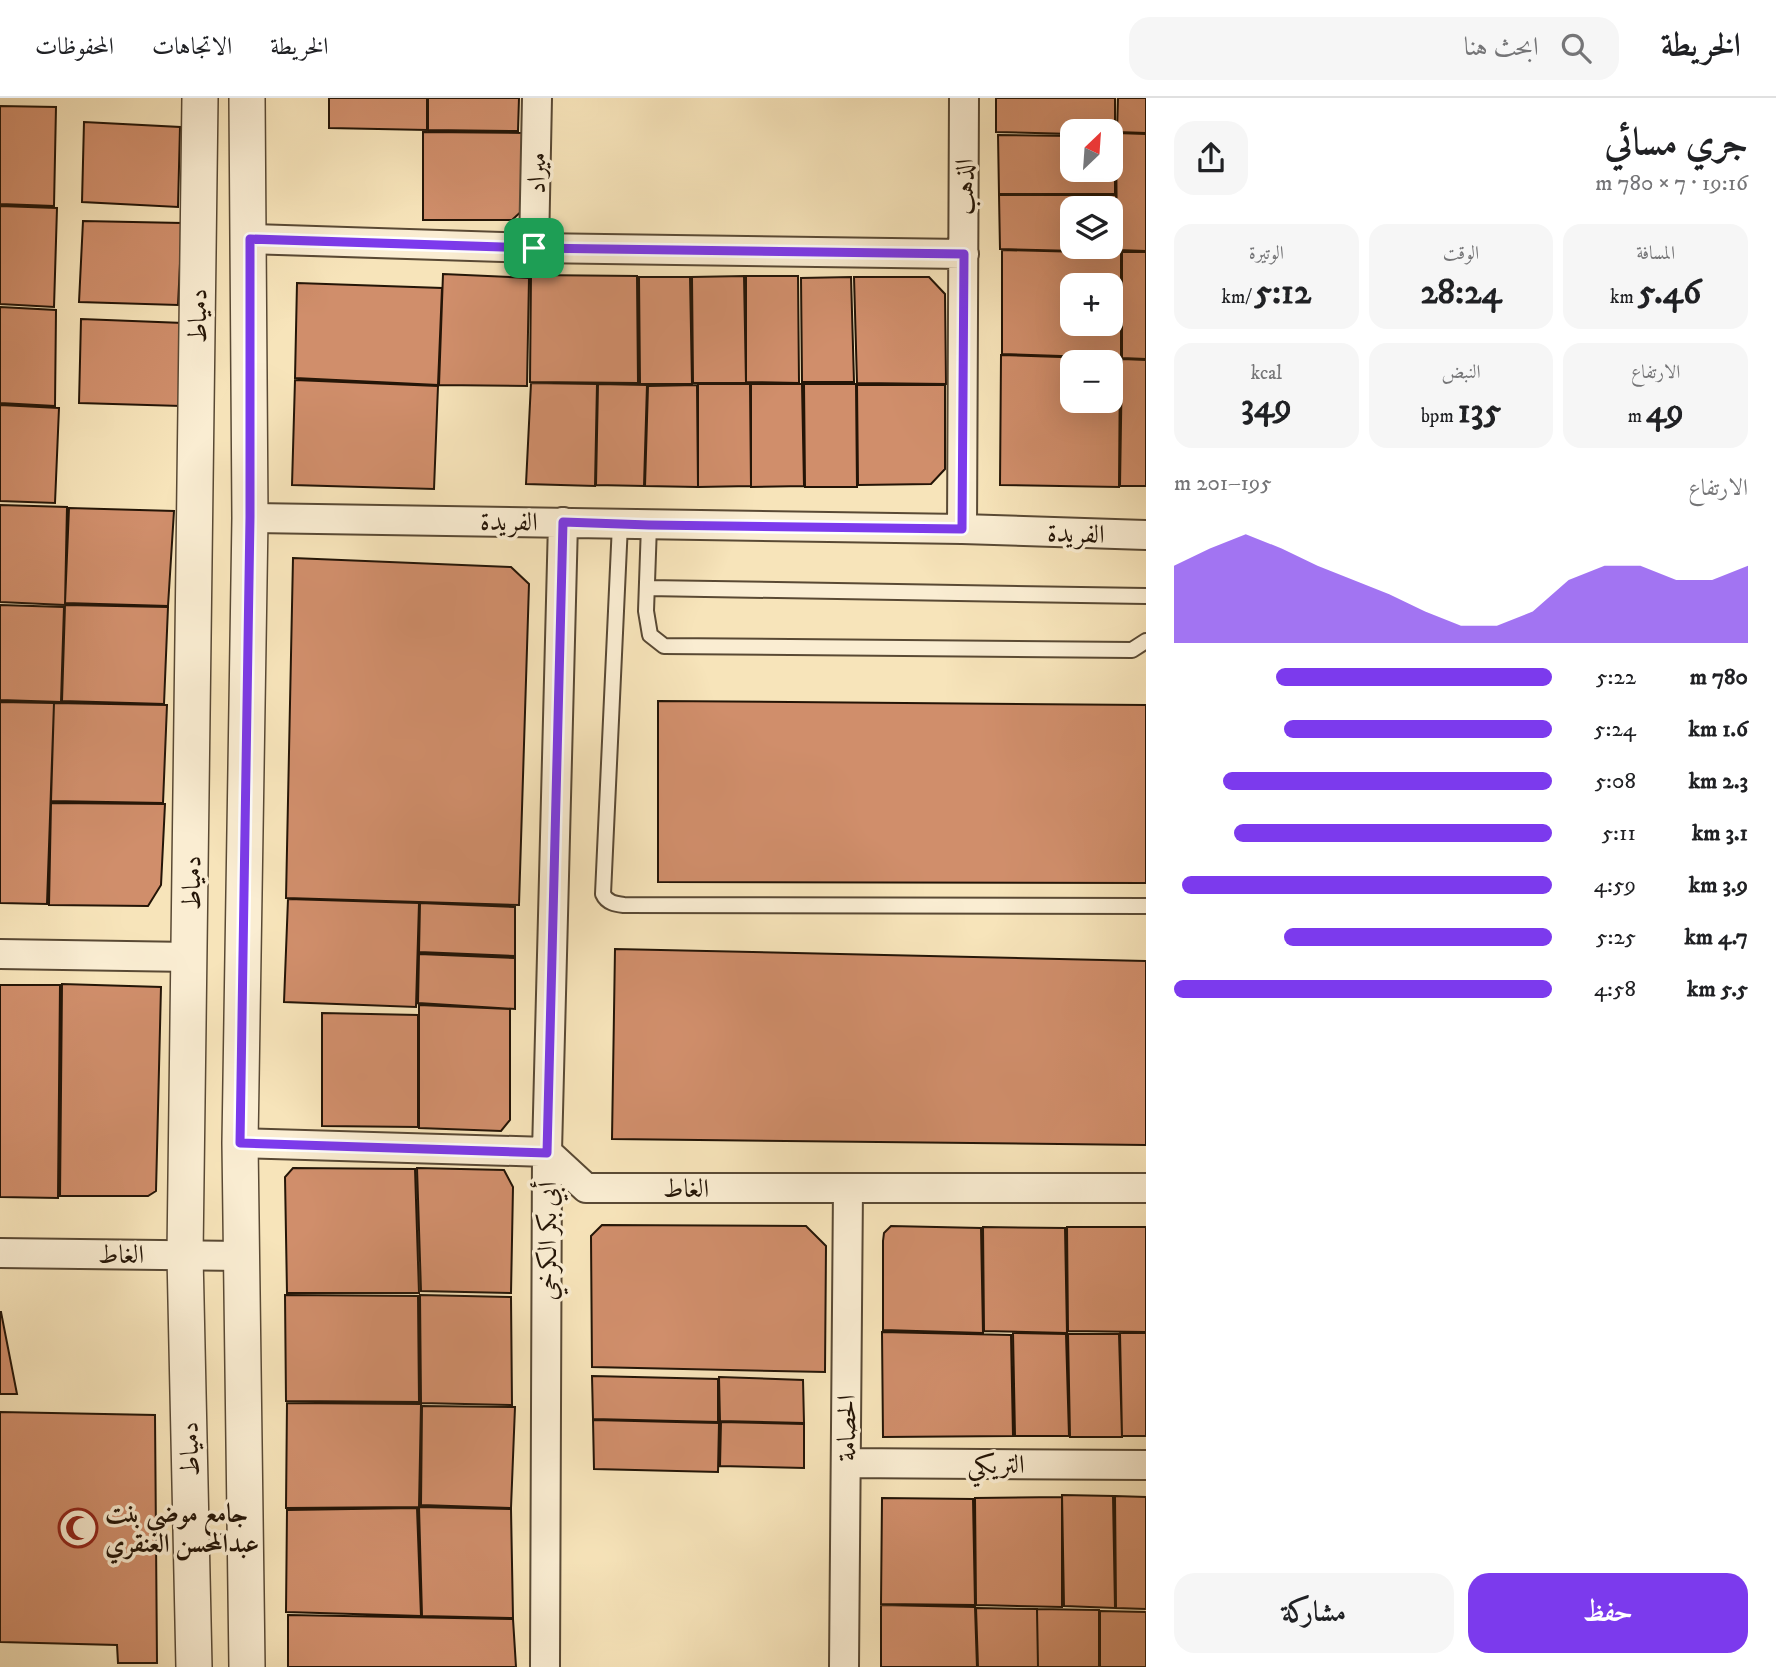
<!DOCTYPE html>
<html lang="ar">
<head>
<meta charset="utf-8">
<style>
  :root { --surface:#fff; --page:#f6f6f6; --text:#202124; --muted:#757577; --line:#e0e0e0; --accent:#7c3aed }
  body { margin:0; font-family:"IM FELL DW Pica",Amiri,serif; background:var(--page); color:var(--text); direction:rtl; height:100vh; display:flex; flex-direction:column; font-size:26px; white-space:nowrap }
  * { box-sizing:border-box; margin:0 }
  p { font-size:23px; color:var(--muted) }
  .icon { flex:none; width:38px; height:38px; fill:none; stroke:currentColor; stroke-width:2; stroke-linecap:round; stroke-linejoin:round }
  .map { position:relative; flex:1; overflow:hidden; direction:ltr }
  .drawer { display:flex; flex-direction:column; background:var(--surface); width:630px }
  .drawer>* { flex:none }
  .needle { width:46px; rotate:25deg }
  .controls { position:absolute; left:1060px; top:21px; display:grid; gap:14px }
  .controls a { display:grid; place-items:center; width:63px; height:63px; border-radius:14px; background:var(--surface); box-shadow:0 7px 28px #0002; font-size:35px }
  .pin { position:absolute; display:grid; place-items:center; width:60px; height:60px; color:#fff; margin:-30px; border-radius:14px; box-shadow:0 4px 10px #0006 }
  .round { display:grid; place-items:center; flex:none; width:74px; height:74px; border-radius:21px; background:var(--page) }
  .summary { display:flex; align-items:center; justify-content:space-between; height:119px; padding:0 28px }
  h1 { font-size:38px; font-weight:800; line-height:52px }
  .metrics { display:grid; grid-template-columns:repeat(3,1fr); gap:10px; height:119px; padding:7px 28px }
  .metrics div { display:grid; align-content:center; border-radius:18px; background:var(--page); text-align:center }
  .metrics b { font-size:35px; font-weight:800 }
  .metrics small { font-size:19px; font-weight:400 }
  .metrics p { font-size:19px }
  .chart { height:196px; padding:14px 28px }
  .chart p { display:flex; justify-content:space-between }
  .chart svg { width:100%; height:126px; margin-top:7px; fill:var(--accent); opacity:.7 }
  .button { display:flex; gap:14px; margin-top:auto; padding:14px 28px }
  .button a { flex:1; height:80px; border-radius:21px; background:var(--accent); color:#fff; font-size:28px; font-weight:800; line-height:80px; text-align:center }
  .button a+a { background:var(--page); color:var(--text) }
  ul { padding:0 28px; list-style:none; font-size:23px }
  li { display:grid; grid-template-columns:112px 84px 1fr; align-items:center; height:52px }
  li i { height:18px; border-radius:9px; background:var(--accent) }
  header { display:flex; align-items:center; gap:42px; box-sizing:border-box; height:98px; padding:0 35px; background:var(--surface); border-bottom:2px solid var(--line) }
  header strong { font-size:33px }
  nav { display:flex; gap:38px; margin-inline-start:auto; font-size:24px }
  .search { width:490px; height:63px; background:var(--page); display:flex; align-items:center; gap:18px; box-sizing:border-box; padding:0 24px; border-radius:21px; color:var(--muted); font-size:26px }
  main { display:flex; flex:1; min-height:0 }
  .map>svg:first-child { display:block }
  .building { fill:#d08e6b; stroke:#241507; stroke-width:2; fill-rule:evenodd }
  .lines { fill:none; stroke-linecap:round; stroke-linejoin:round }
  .service-casing { stroke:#594934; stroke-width:18 }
  .minor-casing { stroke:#594934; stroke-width:32 }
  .tertiary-casing { stroke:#594934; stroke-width:38 }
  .service { stroke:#faedd2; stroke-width:14 }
  .minor { stroke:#faedd2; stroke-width:28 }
  .tertiary { stroke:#faedd2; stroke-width:35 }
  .route-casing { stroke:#fff; stroke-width:14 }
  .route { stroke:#7c3aed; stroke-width:9 }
  .labels { text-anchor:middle; stroke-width:7; stroke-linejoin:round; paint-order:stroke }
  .street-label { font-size:26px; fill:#241507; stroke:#faedd2 }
  .poi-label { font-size:26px; font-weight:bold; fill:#241507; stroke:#faedd2; text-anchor:start }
</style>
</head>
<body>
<header>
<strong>الخريطة</strong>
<div class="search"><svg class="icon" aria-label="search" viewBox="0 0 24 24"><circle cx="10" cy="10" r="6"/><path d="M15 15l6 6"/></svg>ابحث هنا</div>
<nav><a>الخريطة</a><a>الاتجاهات</a><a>المحفوظات</a></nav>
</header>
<main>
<section class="drawer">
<div class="summary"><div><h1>جري مسائي</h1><p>19:16 · 7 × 780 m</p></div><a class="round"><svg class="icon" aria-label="share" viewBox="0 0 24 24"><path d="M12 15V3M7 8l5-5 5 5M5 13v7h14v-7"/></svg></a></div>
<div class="metrics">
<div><p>المسافة</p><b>5.46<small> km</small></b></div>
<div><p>الوقت</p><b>28:24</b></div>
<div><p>الوتيرة</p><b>5:12<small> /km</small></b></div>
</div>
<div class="metrics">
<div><p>الارتفاع</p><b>49<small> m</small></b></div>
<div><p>النبض</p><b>135<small> bpm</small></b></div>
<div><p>kcal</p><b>349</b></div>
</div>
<div class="chart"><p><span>الارتفاع</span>195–201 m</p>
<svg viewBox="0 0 160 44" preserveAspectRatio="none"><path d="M0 44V17L10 11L20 6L30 11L40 17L50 22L60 27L70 33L80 38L90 38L100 33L110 22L120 17L130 17L140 22L150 22L160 17V44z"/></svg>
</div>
<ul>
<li><b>780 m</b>5:22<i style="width:73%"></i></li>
<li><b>1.6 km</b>5:24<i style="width:71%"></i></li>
<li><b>2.3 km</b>5:08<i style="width:87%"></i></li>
<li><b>3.1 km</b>5:11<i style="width:84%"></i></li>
<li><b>3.9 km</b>4:59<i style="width:98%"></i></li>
<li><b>4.7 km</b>5:25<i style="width:71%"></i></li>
<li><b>5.5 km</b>4:58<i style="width:100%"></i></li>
</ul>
<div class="button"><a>حفظ</a><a>مشاركة</a></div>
</section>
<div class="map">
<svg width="1146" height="1569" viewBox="0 0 1146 1569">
  <rect width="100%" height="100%" fill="#f7e4ba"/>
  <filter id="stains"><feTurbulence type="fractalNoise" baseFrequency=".00286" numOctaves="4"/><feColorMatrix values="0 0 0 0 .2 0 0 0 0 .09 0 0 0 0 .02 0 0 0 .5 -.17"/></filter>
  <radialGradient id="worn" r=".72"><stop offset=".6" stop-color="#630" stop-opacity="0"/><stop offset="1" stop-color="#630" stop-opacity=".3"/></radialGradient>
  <!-- building -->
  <path class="building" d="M329,0H427V32L329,30Z
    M428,0H519L518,33L428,32Z
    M996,0H1115V37H1111V33H1073V36L996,34Z
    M1118,0H1146V35L1117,34Z
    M0,8L56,9L54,108L0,106Z
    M84,24L180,29L178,109L82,104Z
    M423,34L526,35V109L512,122H423Z
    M1116,35L1146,36V153L1117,152Z
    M998,37L1073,38V72H1111V39H1115V96H999Z
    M999,97H1116V154L1000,151ZM1073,110H1111V149H1073Z
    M0,108L57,110L54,209L0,206Z
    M83,123L182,125L178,207L79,204Z
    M1002,152L1121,155V260L1002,256ZM1073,187H1111V226H1073Z
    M1122,154H1146V261L1122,260Z
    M443,176L529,180L527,288L439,287Z
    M531,177L637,178L638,285L530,284Z
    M744,178L746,285H693L692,179Z
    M746,178H798L799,285L746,284Z
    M639,179H690L692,286H640Z
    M851,179L854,284H802L801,180Z
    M854,179H929L945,196L946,286L857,285Z
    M297,185L442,190L438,287L295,280Z
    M0,209L56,212L55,308L0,305Z
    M81,221L183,225L181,308L79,305Z
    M1001,257L1120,261L1119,389L1000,387ZM1073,264H1111V303H1073Z
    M1122,261L1146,262V388H1120Z
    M295,282L438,288L434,391L292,387Z
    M531,285L597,286L595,388L526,386Z
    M598,286L647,287L644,388L596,387Z
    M698,286H750L751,388L698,389Z
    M751,286H802L804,388L751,389Z
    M804,286H856L857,389H805Z
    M697,287L698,389L645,388L648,288Z
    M857,287H945V371L931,386L858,387Z
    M0,307L59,310L55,405L0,403Z
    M0,407L67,409L65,507L0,504Z
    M69,410L174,413L168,508L65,505Z
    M293,460L511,469L529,486L519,807L286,800Z
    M0,507L64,509L61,604L0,602Z
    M65,507L168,509L164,606L62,603Z
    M658,603L1146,607V785L658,784Z
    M0,604L54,605L47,806L0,805Z
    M54,605L167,607L163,705L51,703Z
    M51,705L165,706L161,787L148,808L49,807Z
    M288,801L419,805L416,909L284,904Z
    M420,805L515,809V858L419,854Z
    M615,851L1146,863V1047L612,1041Z
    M419,856L515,860V911L418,905Z
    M62,886L161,889L156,1093L148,1098H60Z
    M0,887H60L58,1100L0,1099Z
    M419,907L510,911V1022L501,1033L419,1030Z
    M322,915L418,917V1029L322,1028Z
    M293,1070L415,1071L419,1195H287L285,1079Z
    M417,1070L504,1072L513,1089L511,1195L421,1193Z
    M602,1127L806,1128L826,1148L825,1274L592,1269L591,1138Z
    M891,1128L981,1130L983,1235L883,1232V1143L884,1135Z
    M983,1129L1065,1130L1067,1235L984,1233Z
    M1067,1129H1146V1234L1068,1233Z
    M285,1197L418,1198L419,1304L286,1303Z
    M420,1197L511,1199L512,1307L421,1305Z
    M0,1214H1L17,1296H0Z
    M882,1234L1011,1237L1013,1338L883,1339Z
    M1013,1235L1066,1236L1069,1338H1015Z
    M1120,1235H1146V1338H1122Z
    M1068,1236H1119L1122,1339H1070Z
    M592,1278L718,1281V1324L593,1321Z
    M719,1279L803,1282L804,1325L720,1323Z
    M287,1305L421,1306L419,1409L286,1410Z
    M422,1308L515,1309L511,1410L421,1407Z
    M0,1314L155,1317L157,1565H118L117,1547L0,1544Z
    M593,1322L719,1325L718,1374L594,1371Z
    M721,1324L804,1326V1370L720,1368Z
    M1062,1397L1113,1398L1115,1510L1064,1508Z
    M1115,1398L1146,1399V1511L1116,1510Z
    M1062,1399V1509L976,1507L975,1400Z
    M882,1400L973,1401L975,1507L881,1506Z
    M419,1409L511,1411L513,1520L422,1518Z
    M417,1410L421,1518L286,1514L287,1412Z
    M881,1507L975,1509L977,1569H881Z
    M976,1510L1037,1511L1038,1569H978Z
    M1037,1511L1099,1512V1569H1038Z
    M1100,1513L1146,1514V1569H1100Z
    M288,1517L513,1521L516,1569H288Z"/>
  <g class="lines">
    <defs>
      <path id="service" d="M620,426L603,796C607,805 616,806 624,807L1146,808
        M649,427L646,513L650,537L664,548L1132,552L1146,543
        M647,490L1146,498"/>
      <path id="minor" d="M250,141L534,150L964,156
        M534,150L537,0
        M250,420L962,431L1146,437
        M962,431L964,0
        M0,856L190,859
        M240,1045L547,1054L586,1090H1146
        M0,1155L241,1158
        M846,1365L1146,1367
        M545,1569L547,1054L563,424
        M844,1569L848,1091"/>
      <path id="tertiary" d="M194,1569L185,1157L200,0
        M247,1569L240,1045L250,420L247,0"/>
    </defs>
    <!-- service casing -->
    <use href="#service" class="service-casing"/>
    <!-- minor casing -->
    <use href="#minor" class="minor-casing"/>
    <!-- tertiary casing -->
    <use href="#tertiary" class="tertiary-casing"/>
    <!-- service -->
    <use href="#service" class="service"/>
    <!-- minor -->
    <use href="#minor" class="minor"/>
    <!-- tertiary -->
    <use href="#tertiary" class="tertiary"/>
  </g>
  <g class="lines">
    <defs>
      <path id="route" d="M250,141L534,150L964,156L962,431L649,427L563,424L547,1055L240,1045L250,419Z"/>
    </defs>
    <!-- route casing -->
    <use href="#route" class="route-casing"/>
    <!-- route -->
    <use href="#route" class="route"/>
  </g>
  <!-- icons -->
  <defs>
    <symbol id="mosque-ring" viewBox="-11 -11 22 22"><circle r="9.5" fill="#faedd2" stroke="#8f2418" stroke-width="1.5"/><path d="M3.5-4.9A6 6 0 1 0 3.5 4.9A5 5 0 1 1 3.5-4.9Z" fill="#8f2418"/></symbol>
  </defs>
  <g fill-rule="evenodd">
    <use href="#mosque-ring" x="56" y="1408" width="44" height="44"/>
  </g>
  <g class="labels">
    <!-- street labels -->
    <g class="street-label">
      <text transform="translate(536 75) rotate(-89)" y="9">ميراد</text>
      <text transform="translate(964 89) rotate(-90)" y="9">الذهب</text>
      <text transform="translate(197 218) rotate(-89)" y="9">دمياط</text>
      <text transform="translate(509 423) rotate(1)" y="9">الفريدة</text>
      <text transform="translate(1076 435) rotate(2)" y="9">الفريدة</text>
      <text transform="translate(191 785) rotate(-89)" y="9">دمياط</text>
      <text x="686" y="1099">الغاط</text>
      <text transform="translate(547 1143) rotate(-90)" y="9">أبي بكر الكرخي</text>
      <text x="121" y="1165">الغاط</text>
      <text transform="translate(846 1330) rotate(-90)" y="9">الحصامة</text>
      <text transform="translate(189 1351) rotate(-91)" y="9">دمياط</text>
      <text x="996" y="1375">التريكي</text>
    </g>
    <!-- poi labels -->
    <g class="poi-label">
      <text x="105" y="1424">جامع موضي بنت<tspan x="105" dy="30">عبدالمحسن العنقري</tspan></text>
    </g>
  </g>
  <rect width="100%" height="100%" filter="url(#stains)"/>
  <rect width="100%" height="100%" fill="url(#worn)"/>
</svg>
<div class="controls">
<a><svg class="needle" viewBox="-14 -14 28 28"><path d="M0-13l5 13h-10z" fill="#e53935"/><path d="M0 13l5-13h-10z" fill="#757577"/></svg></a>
<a><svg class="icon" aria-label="layers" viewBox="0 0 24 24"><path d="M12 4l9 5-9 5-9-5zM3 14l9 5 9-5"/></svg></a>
<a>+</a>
<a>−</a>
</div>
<div class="pin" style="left:534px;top:150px;background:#1e9e55"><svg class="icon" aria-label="arrive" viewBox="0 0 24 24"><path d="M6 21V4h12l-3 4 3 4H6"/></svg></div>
</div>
</main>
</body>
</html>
